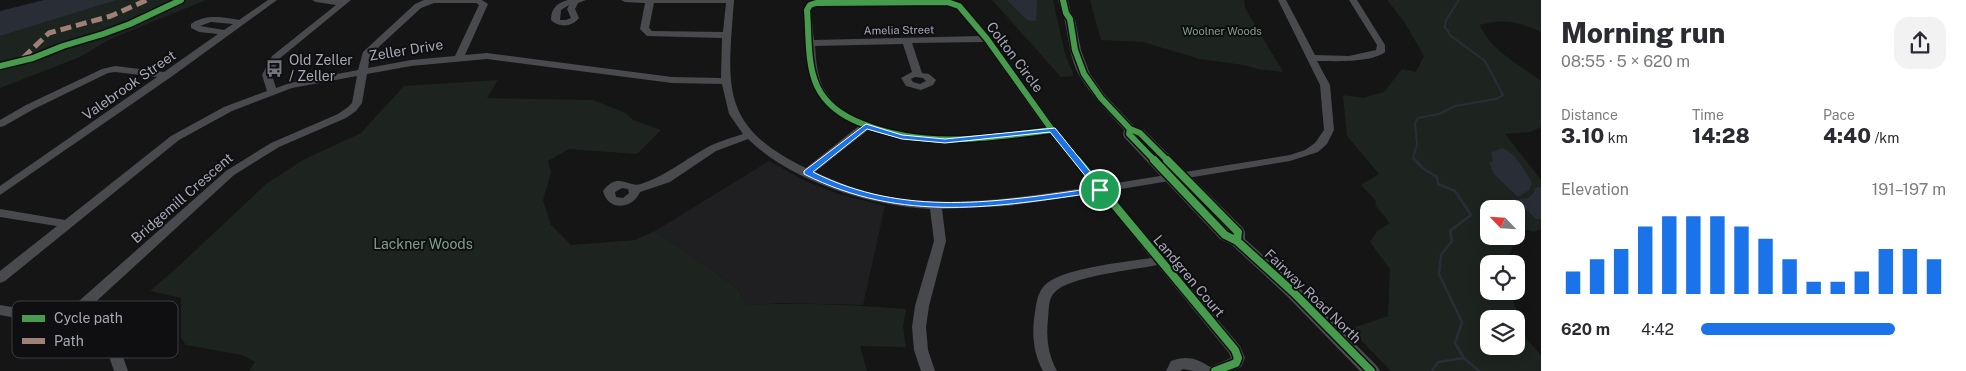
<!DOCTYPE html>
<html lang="en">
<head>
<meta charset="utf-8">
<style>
  :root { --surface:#fff; --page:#f2f2f3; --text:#2b2b33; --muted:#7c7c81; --accent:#1a73e8 }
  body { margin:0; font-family:"Public Sans",sans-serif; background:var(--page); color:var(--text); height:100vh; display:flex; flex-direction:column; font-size:19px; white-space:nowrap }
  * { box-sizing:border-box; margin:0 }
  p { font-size:16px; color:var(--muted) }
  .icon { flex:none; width:28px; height:28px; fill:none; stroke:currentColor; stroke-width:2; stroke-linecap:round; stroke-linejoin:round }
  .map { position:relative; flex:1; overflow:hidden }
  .details { display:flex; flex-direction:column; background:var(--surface); width:425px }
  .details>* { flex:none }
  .needle { width:32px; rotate:295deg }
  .fabs { position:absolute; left:1480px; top:200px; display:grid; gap:10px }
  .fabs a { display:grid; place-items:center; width:45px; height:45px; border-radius:10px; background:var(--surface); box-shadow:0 2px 12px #0003; font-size:25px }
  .pin { position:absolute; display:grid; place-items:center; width:42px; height:42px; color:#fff; margin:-21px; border:2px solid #fff; border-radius:50%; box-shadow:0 1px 5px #0007 }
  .round { display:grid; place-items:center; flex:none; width:52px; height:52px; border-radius:15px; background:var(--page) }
  .overview { display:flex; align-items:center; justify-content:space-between; height:85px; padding:0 20px }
  h1 { font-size:28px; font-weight:800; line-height:38px }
  .figures { display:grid; grid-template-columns:repeat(3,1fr); gap:8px; height:85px; padding:5px 20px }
  .figures div { display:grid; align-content:center }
  .figures b { font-size:21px; font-weight:800 }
  .figures small { font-size:14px; font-weight:400 }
  .figures p { font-size:14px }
  .chart { height:140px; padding:10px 20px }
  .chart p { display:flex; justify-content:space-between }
  .chart svg { width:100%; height:90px; margin-top:5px; stroke:var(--accent); stroke-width:6 }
  ul { padding:0 20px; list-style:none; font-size:16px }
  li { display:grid; grid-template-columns:80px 60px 1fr; align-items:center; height:38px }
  li i { height:12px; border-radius:6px; background:var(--accent) }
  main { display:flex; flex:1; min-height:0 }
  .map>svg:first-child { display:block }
  .built { fill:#1f1f21 }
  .green { fill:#1d241f; fill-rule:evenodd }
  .water { fill:#292e36 }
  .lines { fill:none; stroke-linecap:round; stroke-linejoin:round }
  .stream-far1 { stroke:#292e36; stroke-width:2 }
  .stream { stroke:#292e36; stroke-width:2.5 }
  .minor { fill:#494a4e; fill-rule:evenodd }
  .major { fill:#4b4c50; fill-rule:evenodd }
  .quiet { stroke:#9e8076; stroke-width:5; stroke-dasharray:11 5; stroke-linecap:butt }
  .cycleway-far1-casing { stroke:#0f0f11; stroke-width:9 }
  .cycleway-casing { stroke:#0f0f11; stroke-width:11 }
  .cycleway-far1 { stroke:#469c4c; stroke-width:6 }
  .cycleway { stroke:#469c4c; stroke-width:8 }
  .route { fill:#1a73e8; stroke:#fff; fill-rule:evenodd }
  .labels { text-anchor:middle; stroke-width:4; stroke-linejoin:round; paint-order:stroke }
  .far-street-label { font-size:11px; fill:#a6a8b6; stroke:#0f0f11 }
  .far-park-label { font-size:11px; fill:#7ea087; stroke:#0f0f11 }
  .street-label { font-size:14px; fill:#a6a8b6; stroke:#0f0f11 }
  .poi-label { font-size:14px; fill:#a6a8b6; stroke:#0f0f11; text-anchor:start }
  .park-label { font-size:14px; fill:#7ea087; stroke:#0f0f11 }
  .key { fill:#0f0f11; stroke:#3c3d43; stroke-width:1 }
  .key-label { font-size:14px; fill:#a6a8b6 }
</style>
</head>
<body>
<main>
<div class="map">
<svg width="1541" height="371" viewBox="0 0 1541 371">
  <rect width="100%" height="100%" fill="#151515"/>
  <!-- built -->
  <path class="built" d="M769,161L805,181L839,194L885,206L863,305L783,303L748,305L737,288L655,231Z"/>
  <!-- green -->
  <path class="green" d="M117,0H206L108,40L80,57L0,88V36Z
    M992,0H1053L1065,54L1074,76L1061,77Z
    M1090,0H1244L1245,8L1283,72L1257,69L1244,65L1200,59L1143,42L1101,40Z
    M1387,0H1541V32C1519,22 1504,18 1480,25C1491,51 1519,64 1541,81V127L1530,132L1505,134L1541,180V229L1534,232L1519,228V233L1505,264H1489V291H1510L1527,340L1541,355V371H1391L1350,329L1388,316L1390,269L1370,242L1377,231L1390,223L1375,205L1376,201L1361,185L1379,174L1347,136L1343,95L1363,98L1384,92L1402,69L1416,72L1424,56L1405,23ZM1489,209H1516V236H1489ZM1489,319H1516V346H1489Z
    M498,80L487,98L593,100L626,113L633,120L661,130L637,154L569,149L548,161L551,173L543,200L551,225L571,245L635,240L655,231L737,288L748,305C801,302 853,305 906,309L903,327L906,347L860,346L867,371H249L255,362L242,355L186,345L181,338V298L150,291L180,265L266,184L303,160L361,133L404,86Z"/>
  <!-- water -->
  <path class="water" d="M44,0H117L0,36V11Z
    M1007,0H1037L1036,21L1027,20Z
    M1502,148C1516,153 1525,171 1532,183L1529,190L1518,197L1494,174L1489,162L1493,161L1491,153Z
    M1538,187L1541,188V219H1536L1517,200L1528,198L1534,193V189Z"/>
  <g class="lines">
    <!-- stream-far1 -->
    <path class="stream-far1" d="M1416,161L1413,158L1417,144L1415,123L1418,118L1439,114L1455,106L1496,99L1503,95L1485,61L1451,36L1445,27L1446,20L1459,0"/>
    <!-- stream -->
    <path class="stream" d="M1415,160L1424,169L1437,177L1438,184L1455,191L1471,215L1450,231L1452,241L1441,255L1439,274L1462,322L1455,343L1464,358L1479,371
      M1432,371L1438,362L1464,358"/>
    <!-- minor -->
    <path class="minor" d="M268,0H277L171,77L0,195V186L157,77L115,72L108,73L34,109L4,126L0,127V120L26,105L102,69L115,66L164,72L218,34L199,32L191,28V24C206,14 222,17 239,20ZM211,22L233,24L224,30L200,26Z
      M312,0H351L279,59L272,75L276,88L290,83L358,70L363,52L415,4L424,0H482L488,4L465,55L487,53L672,77L721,78L722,38L647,36L640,29L645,3L625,2L621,0H734C728,85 718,126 806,168L859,126C801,103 808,63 803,10L807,3L816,1L949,0L962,4L990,37L1056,128L1104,185L1290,155L1305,150L1315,143L1324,130L1320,85L1278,0H1286L1315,55L1349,56L1376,50L1377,45L1349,0H1357L1385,45V52C1371,63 1335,61 1317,61L1330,85L1334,130L1327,144L1318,152L1290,161L1109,191L1240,346L1245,358L1241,367L1231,371H1194L1183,369L1180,371H1166L1171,361C1186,355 1197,358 1210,367L1231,358L1229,353L1157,265C1135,270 1068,276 1054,293C1048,299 1049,311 1048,319C1046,338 1048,354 1057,371H1043C1034,354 1032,338 1034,319C1036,308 1036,295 1044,286C1060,268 1127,262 1151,258L1098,193L1008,206L942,209L946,241L929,306L926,327L928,350L935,371H921L914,350L912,327L915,306L934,241L930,209C871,206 792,182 748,139L716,151L670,182L640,192C633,209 608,212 603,191C618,171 628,188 641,184C667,175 683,161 706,148C717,142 731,138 743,134L729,114L722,84L672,83L487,59L411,66L367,74L362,103L356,111L346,118L279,147L234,175L77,319L103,324L113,329L128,371H114L102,336L99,334L0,315V305L62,316L226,171L271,143L338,114L348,107L352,103L357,76L292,88L232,111L179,140L5,281L0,283V271L57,226L0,217V209L65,220L171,136L224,107L267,91L262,75L272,56L336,5L316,2ZM434,3H476L479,5L455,56L411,60L368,68L370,55L421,8ZM654,3H726L723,32L652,31L649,28ZM946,4L956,8L980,36L814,40L811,10L817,5ZM984,42L1045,128C985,136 925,145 867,122C849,115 832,104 823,87C817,75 816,59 815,46L903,44L912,72L901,78L906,86L921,90L933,85L936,80L929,74L922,73L912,43ZM915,77L923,78L926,81L920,84L913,82L911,79ZM868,130C926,153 990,141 1049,133L1093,187C1024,196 953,210 884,196C860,191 837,182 815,172ZM622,188L628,189L629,193L623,198L616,197L615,192Z
      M568,0H586L578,3L575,9L579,18C572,27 559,28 551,20C551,8 557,3 568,0ZM569,5L567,9L571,18L566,20H560L561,10Z"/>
    <!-- major -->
    <path class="major" d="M1058,0H1068L1071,13L1075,19L1081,50L1090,74L1105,95L1134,126L1144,130L1243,228L1245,232V239L1299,288L1377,366L1380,371H1360L1287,296L1232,245L1220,239L1124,137L1123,134L1124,130C1108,112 1091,95 1079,75C1070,59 1069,40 1065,22C1064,15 1060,8 1058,0Z"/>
    <!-- quiet -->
    <path class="quiet" d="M23,58L49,33L111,16L147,0"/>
    <defs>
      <path id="cycleway-far1" d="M1063,0L1066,13L1070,19L1075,50L1084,74L1101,98L1130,129L1140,133L1168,161
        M947,2L959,6L987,39L1052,130C988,138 925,149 863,124C844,117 826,105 817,86C807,64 809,34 807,10L810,5L816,3Z
        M0,66L33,58L63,46L103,34L130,24L181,0
        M1130,129L1129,134L1155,161
        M1052,130L1078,161"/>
      <path id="cycleway" d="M1077,160L1235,350L1238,358L1236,363L1215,371
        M1154,160L1225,235L1237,241L1293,292L1371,371
        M1167,160L1238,232L1237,241"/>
    </defs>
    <!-- cycleway-far1 casing -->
    <use href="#cycleway-far1" class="cycleway-far1-casing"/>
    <!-- cycleway casing -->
    <use href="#cycleway" class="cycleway-casing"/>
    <!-- cycleway-far1 -->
    <use href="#cycleway-far1" class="cycleway-far1"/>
    <!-- cycleway -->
    <use href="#cycleway" class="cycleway"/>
  </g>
  <!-- route -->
  <path class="route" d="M866,124L902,135L945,139L1055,128L1105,190L1100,192C996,207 903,224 804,174V171ZM867,129L902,139L945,143L1050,132L1095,188C998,202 904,218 813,172Z"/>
  <!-- icons -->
  <defs>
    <symbol id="bus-bare" viewBox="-9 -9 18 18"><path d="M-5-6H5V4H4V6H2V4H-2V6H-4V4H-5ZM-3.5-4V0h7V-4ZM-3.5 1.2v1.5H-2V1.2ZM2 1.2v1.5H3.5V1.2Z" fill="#73757e" stroke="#0f0f11" stroke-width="2.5" paint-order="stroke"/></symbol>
  </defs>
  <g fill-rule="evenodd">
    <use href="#bus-bare" x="262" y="56" width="25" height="25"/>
  </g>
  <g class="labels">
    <!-- far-street labels -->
    <g class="far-street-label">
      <text transform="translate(899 30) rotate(-1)" y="4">Amelia Street</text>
    </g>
    <!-- far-park labels -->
    <g class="far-park-label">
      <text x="1222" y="35">Woolner Woods</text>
    </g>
    <!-- street labels -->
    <g class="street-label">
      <text transform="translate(406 50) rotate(-9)" y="5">Zeller Drive</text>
      <text transform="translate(1015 57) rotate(53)" y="5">Colton Circle</text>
      <text transform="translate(129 85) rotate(-35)" y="5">Valebrook Street</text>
      <text transform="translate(182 198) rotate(-41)" y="5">Bridgemill Crescent</text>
      <text transform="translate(1189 276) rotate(50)" y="5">Landgren Court</text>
      <text transform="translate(1313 296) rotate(44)" y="5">Fairway Road North</text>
    </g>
    <!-- poi labels -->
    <g class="poi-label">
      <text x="289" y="65">Old Zeller<tspan x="289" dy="16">/ Zeller</tspan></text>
    </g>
    <!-- park labels -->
    <g class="park-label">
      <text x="423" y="249">Lackner Woods</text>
    </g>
  </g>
  <!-- legend -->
  <rect x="12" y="301" width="166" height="57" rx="8" class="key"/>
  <rect x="22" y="315" width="23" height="7" fill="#469c4c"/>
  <rect x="22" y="338" width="23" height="6" fill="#9e8076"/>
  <g class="key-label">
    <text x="54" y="323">Cycle path</text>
    <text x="54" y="346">Path</text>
  </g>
</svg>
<div class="fabs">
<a><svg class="needle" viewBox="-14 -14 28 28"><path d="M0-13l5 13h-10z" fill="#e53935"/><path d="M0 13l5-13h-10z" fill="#7c7c81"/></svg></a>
<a><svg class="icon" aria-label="locate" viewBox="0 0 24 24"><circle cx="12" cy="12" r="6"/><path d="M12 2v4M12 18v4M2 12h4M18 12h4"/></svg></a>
<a><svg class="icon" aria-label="layers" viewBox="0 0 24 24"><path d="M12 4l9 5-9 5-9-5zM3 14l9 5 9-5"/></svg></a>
</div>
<div class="pin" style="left:1100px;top:190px;background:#1e9e55"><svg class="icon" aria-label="arrive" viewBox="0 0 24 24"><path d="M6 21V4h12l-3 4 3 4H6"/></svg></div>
</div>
<section class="details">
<div class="overview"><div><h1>Morning run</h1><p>08:55 · 5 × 620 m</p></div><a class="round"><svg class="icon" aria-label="share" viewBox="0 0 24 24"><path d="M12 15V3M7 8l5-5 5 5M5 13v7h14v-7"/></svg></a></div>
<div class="figures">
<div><p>Distance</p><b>3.10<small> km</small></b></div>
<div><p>Time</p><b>14:28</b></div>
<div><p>Pace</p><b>4:40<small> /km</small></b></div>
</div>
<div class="chart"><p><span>Elevation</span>191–197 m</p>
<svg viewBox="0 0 160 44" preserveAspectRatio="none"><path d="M5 44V33M15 44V27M25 44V22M35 44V11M45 44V6M55 44V6M65 44V6M75 44V11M85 44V17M95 44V27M105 44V38M115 44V38M125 44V33M135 44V22M145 44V22M155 44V27"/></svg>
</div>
<ul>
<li><b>620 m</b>4:42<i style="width:79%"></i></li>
</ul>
</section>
</main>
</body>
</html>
